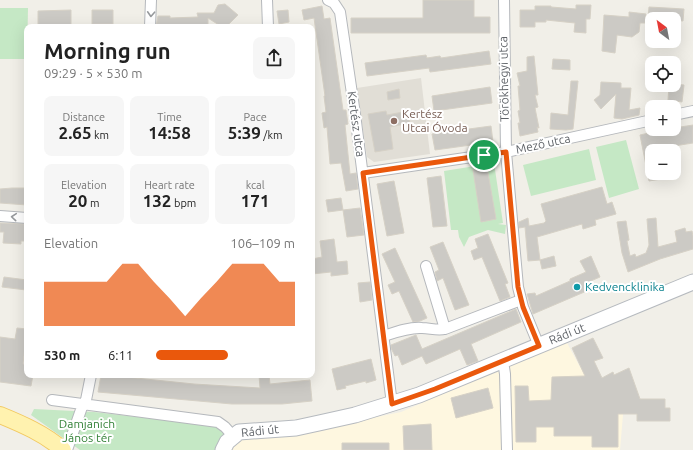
<!DOCTYPE html>
<html lang="en">
<head>
<meta charset="utf-8">
<style>
  :root { --surface:#fff; --page:#f6f6f6; --text:#222; --muted:#767676; --accent:#ea580c }
  body { margin:0; font-family:Ubuntu,sans-serif; background:var(--page); color:var(--text); height:100vh; display:flex; flex-direction:column; font-size:15px; white-space:nowrap }
  * { box-sizing:border-box; margin:0 }
  p { font-size:13px; color:var(--muted) }
  .icon { flex:none; width:22px; height:22px; fill:none; stroke:currentColor; stroke-width:2; stroke-linecap:round; stroke-linejoin:round }
  .map { position:relative; flex:1; overflow:hidden }
  .drawer { position:absolute; left:24px; top:24px; width:291px; height:354px; display:flex; flex-direction:column; background:var(--surface); border-radius:8px; box-shadow:0 4px 16px #0002 }
  .drawer>* { flex:none }
  .needle { width:26px; rotate:328deg }
  .controls { position:absolute; left:645px; top:12px; display:grid; gap:8px }
  .controls a { display:grid; place-items:center; width:36px; height:36px; border-radius:8px; background:var(--surface); box-shadow:0 4px 16px #0002; font-size:20px }
  .pin { position:absolute; display:grid; place-items:center; width:34px; height:34px; color:#fff; margin:-17px; border:2px solid #fff; border-radius:50%; box-shadow:0 1px 4px #0007 }
  .round { display:grid; place-items:center; flex:none; width:42px; height:42px; border-radius:8px; background:var(--page) }
  .headline { display:flex; align-items:center; justify-content:space-between; height:68px; padding:0 20px }
  h1 { font-size:22px; font-weight:700; line-height:30px }
  .stats { display:grid; grid-template-columns:repeat(3,1fr); gap:6px; height:68px; padding:4px 20px }
  .stats div { display:grid; align-content:center; border-radius:8px; background:var(--page); text-align:center }
  .stats b { font-size:17px; font-weight:700 }
  .stats small { font-size:11px; font-weight:400 }
  .stats p { font-size:11px }
  .chart { height:112px; padding:8px 20px }
  .chart p { display:flex; justify-content:space-between }
  .chart svg { width:100%; height:72px; margin-top:4px; fill:var(--accent); opacity:.7 }
  ul { padding:0 20px; list-style:none; font-size:13px }
  li { display:grid; grid-template-columns:64px 48px 1fr; align-items:center; height:30px }
  li i { height:10px; border-radius:5px; background:var(--accent) }
  .map>svg:first-child { display:block }
  .commercial { fill:#fef7e0 }
  .education { fill:#e1ded6 }
  .green { fill:#c5e8c5 }
  .building { fill:#cccac5; stroke:#d6d1c6 }
  .lines { fill:none; stroke-linecap:round; stroke-linejoin:round }
  .street-casing { stroke:#b5b8bc; stroke-width:12 }
  .secondary-casing { stroke:#b6babf; stroke-width:17 }
  .primary-casing { stroke:#f2c960; stroke-width:18 }
  .street { stroke:#fff; stroke-width:10 }
  .secondary { stroke:#fff; stroke-width:15 }
  .primary { stroke:#fff2af; stroke-width:16 }
  .oneway { stroke:#979a9d }
  .route-casing { stroke:#fff; stroke-width:8 }
  .route { stroke:#ea580c; stroke-width:5 }
  .education-dot { fill:#8d6e63; stroke:#fff; stroke-width:1.5 }
  .culture-dot { fill:#0f9aa8; stroke:#fff; stroke-width:1.5 }
  .labels { text-anchor:middle; stroke-width:4; stroke-linejoin:round; paint-order:stroke }
  .street-label { font-size:12px; fill:#5f6368; stroke:#fff }
  .education-label { font-size:12px; fill:#785e54; stroke:#fff; text-anchor:start }
  .culture-label { font-size:12px; fill:#0d838f; stroke:#fff; text-anchor:start }
  .park-label { font-size:12px; fill:#348238; stroke:#fff }
</style>
</head>
<body>
<div class="map">
<svg width="693" height="450" viewBox="0 0 693 450">
  <rect width="100%" height="100%" fill="#f1efe8"/>
  <!-- commercial -->
  <path class="commercial" d="M566,341L595,395L624,403L620,450H229L240,434L333,426L401,412Z"/>
  <!-- education -->
  <path class="education" d="M421,78L430,154L374,162L367,157L357,88Z"/>
  <!-- green -->
  <path class="green" d="M0,8H28L27,59H0Z
    M626,140L639,189L609,198L596,147Z
    M589,149L596,180L531,196L523,165Z
    M494,163L503,223L498,224L506,225L505,234L488,230L469,237L464,247L459,237L458,230H451L444,171Z
    M34,409L94,412L216,426L226,433L220,450H80L31,415Z"/>
  <!-- building -->
  <path class="building" d="M423,0H474V17H490V33H351V18H423Z
    M225,4L238,15L227,26L222,27L208,18V27H156L158,16H170V18L198,17L197,13H214L218,5Z
    M576,5H591L590,19H586V33L574,32L575,23L546,20V22H535V27H520V10H535V6H551V7L576,9Z
    M322,6L324,19L330,18L343,110H346L348,124L345,125L350,174L356,173L358,189L346,191L341,163L330,164L327,127L324,128L322,113L326,112L324,96H325L314,18L304,20L302,10Z
    M649,7L684,9L683,21L674,20V19H648Z
    M71,10V27H38V11Z
    M92,10H113V24H92Z
    M288,10L289,22L279,24L277,11Z
    M629,12L646,14L645,23H640L639,32L632,37L617,35L615,53L602,51L604,15L629,17Z
    M489,51L491,64L430,72L429,68L367,76L365,63L426,55L427,58L440,56L441,58Z
    M534,56L538,95H535L538,107L535,108L539,128L537,127L538,132L520,136L518,123H520L518,111L520,110L518,86H520L517,73L527,71V57Z
    M553,59L570,60V70L552,69Z
    M571,81H578L573,129L566,130L550,129L551,113L568,115Z
    M601,82L621,83V88H631L629,110L640,108L639,115L622,119L614,118L616,94L601,109L594,100L600,95Z
    M674,84L684,85L682,102L668,100L669,85H674Z
    M490,87L492,103L434,111L432,96Z
    M399,89L400,98L388,100L387,92Z
    M386,111L387,115L408,111L410,123L390,127L393,149L375,152L368,114Z
    M693,125V143L661,148V151H652V173H673V177L649,181L640,135L666,129H674V128Z
    M491,126L493,142L435,150L432,134Z
    M487,167L496,219L481,222L473,170Z
    M441,176L447,226L433,227L427,178Z
    M394,181L404,233L387,236L377,184Z
    M602,187L607,204L612,202L616,214L595,220L596,225L583,229L582,224L537,237L540,260L528,261L525,227L519,228V222L528,218L529,226L544,223L546,221L541,204Z
    M12,188H27V205L0,203V189Z
    M341,198L343,210L328,212L326,200Z
    M360,208L364,235L347,237L343,210Z
    M656,218L658,247L677,242L675,231L685,228L686,232L692,231L693,236V249L660,259L628,272L622,253L617,222L626,221L629,240L627,241L630,256L635,254L636,257L646,253L649,245L647,219Z
    M0,223L27,224V241H21V244L3,243L4,232H0Z
    M488,234L508,283L505,284L510,297L500,301L482,257L474,260L471,251L478,248L475,239Z
    M334,239L337,262L347,261L348,274L331,276V272L312,274V259L322,257L320,241Z
    M443,242L469,305L455,310L443,278L437,281L435,272L439,270L430,247Z
    M395,248L427,318L420,321L413,322L399,291L392,294L388,285L395,282L382,254Z
    M554,256L556,266L542,269L540,260Z
    M591,256L600,277L586,283L589,290L533,314L527,294L535,293L536,296L570,281V279L586,272L580,261Z
    M4,277L27,280L26,290L2,287Z
    M370,282L372,300L360,302L358,283Z
    M516,309L521,322L471,344L478,361L467,365L460,349L426,364L422,356L402,365L398,355L395,356L391,348V345L416,335L422,349Z
    M17,328L27,329L23,364L27,365V375H33L31,386L0,382V337L15,339Z
    M593,338L603,358L594,361L602,378L613,372L614,375L629,368L640,399H665V408H670V421H637V414H618V447H592V436H554V427H536V442H516L515,386H528L529,401L551,400L552,377L585,376L572,348Z
    M371,359L376,380L366,383V381L345,386L346,388L337,390L332,369Z
    M101,375H116V376L194,384L260,388L259,375H269L270,384L310,380L312,401L282,404H232L98,392Z
    M488,388L493,408L456,418L451,398Z
    M431,424L432,450H404L403,426Z
    M342,443H389V450H342Z"/>
  <g class="lines">
    <defs>
      <path id="street" d="M267,0L268,27
        M328,0L334,3L340,12L355,114L392,404
        M504,0L506,152L518,287L523,307L539,346
        M150,27L151,0
        M674,115L693,111
        M363,173L506,152L652,120
        M0,216L27,218
        M426,266L445,329
        M384,336C396,332 409,327 422,328C430,328 437,331 445,329L521,300
        M503,361L505,374L507,450
        M52,400L218,422L225,427L233,436
        M85,405L91,375
        M67,450L83,404"/>
      <path id="secondary" d="M223,450L227,442L239,432L296,428L319,423L355,415L419,395L693,282"/>
      <path id="primary" d="M0,415C22,424 45,434 63,450"/>
    </defs>
    <!-- street casing -->
    <use href="#street" class="street-casing"/>
    <!-- secondary casing -->
    <use href="#secondary" class="secondary-casing"/>
    <!-- primary casing -->
    <use href="#primary" class="primary-casing"/>
    <!-- street -->
    <use href="#street" class="street"/>
    <!-- secondary -->
    <use href="#secondary" class="secondary"/>
    <!-- primary -->
    <use href="#primary" class="primary"/>
  </g>
  <!-- one-way arrows -->
  <defs><path id="oneway-chevron" d="M-2-3.5L2.5 0L-2 3.5" fill="none" stroke-width="1.6" stroke-linecap="round" stroke-linejoin="round"/></defs>
  <g class="oneway">
    <use href="#oneway-chevron" transform="translate(151 14) rotate(93)"/>
    <use href="#oneway-chevron" transform="translate(14 217) rotate(-175)"/>
  </g>
  <g class="lines">
    <defs>
      <path id="route" d="M506,152L518,287L523,307L539,346L435,389L392,404L363,173Z"/>
    </defs>
    <!-- route casing -->
    <use href="#route" class="route-casing"/>
    <!-- route -->
    <use href="#route" class="route"/>
  </g>
  <!-- markers -->
  <circle class="education-dot" cx="394" cy="121" r="4"/>
  <circle class="culture-dot" cx="577" cy="287" r="4"/>
  <g class="labels">
    <!-- street labels -->
    <g class="street-label">
      <text transform="translate(504 79) rotate(-91)" y="4">Törökhegyi utca</text>
      <text transform="translate(356 124) rotate(82)" y="4">Kertész utca</text>
      <text transform="translate(543 144) rotate(-12)" y="4">Mező utca</text>
      <text transform="translate(567 334) rotate(-22)" y="4">Rádi út</text>
      <text transform="translate(260 431) rotate(-6)" y="4">Rádi út</text>
    </g>
    <!-- education labels -->
    <g class="education-label">
      <text x="402" y="118">Kertész<tspan x="402" dy="14">Utcai Óvoda</tspan></text>
    </g>
    <!-- culture labels -->
    <g class="culture-label">
      <text x="585" y="291">Kedvencklinika</text>
    </g>
    <!-- park labels -->
    <g class="park-label">
      <text x="87" y="428">Damjanich<tspan x="87" dy="14">János tér</tspan></text>
    </g>
  </g>
</svg>
<div class="controls">
<a><svg class="needle" viewBox="-14 -14 28 28"><path d="M0-13l5 13h-10z" fill="#e53935"/><path d="M0 13l5-13h-10z" fill="#767676"/></svg></a>
<a><svg class="icon" aria-label="locate" viewBox="0 0 24 24"><circle cx="12" cy="12" r="6"/><path d="M12 2v4M12 18v4M2 12h4M18 12h4"/></svg></a>
<a>+</a>
<a>−</a>
</div>
<div class="pin" style="left:484px;top:155px;background:#1e9e55"><svg class="icon" aria-label="arrive" viewBox="0 0 24 24"><path d="M6 21V4h12l-3 4 3 4H6"/></svg></div>
<section class="drawer">
<div class="headline"><div><h1>Morning run</h1><p>09:29 · 5 × 530 m</p></div><a class="round"><svg class="icon" aria-label="share" viewBox="0 0 24 24"><path d="M12 15V3M7 8l5-5 5 5M5 13v7h14v-7"/></svg></a></div>
<div class="stats">
<div><p>Distance</p><b>2.65<small> km</small></b></div>
<div><p>Time</p><b>14:58</b></div>
<div><p>Pace</p><b>5:39<small> /km</small></b></div>
</div>
<div class="stats">
<div><p>Elevation</p><b>20<small> m</small></b></div>
<div><p>Heart rate</p><b>132<small> bpm</small></b></div>
<div><p>kcal</p><b>171</b></div>
</div>
<div class="chart"><p><span>Elevation</span>106–109 m</p>
<svg viewBox="0 0 160 44" preserveAspectRatio="none"><path d="M0 44V17L10 17L20 17L30 17L40 17L50 6L60 6L70 17L80 27L90 38L100 27L110 17L120 6L130 6L140 6L150 17L160 17V44z"/></svg>
</div>
<ul>
<li><b>530 m</b>6:11<i style="width:52%"></i></li>
</ul>
</section>
</div>
</body>
</html>
